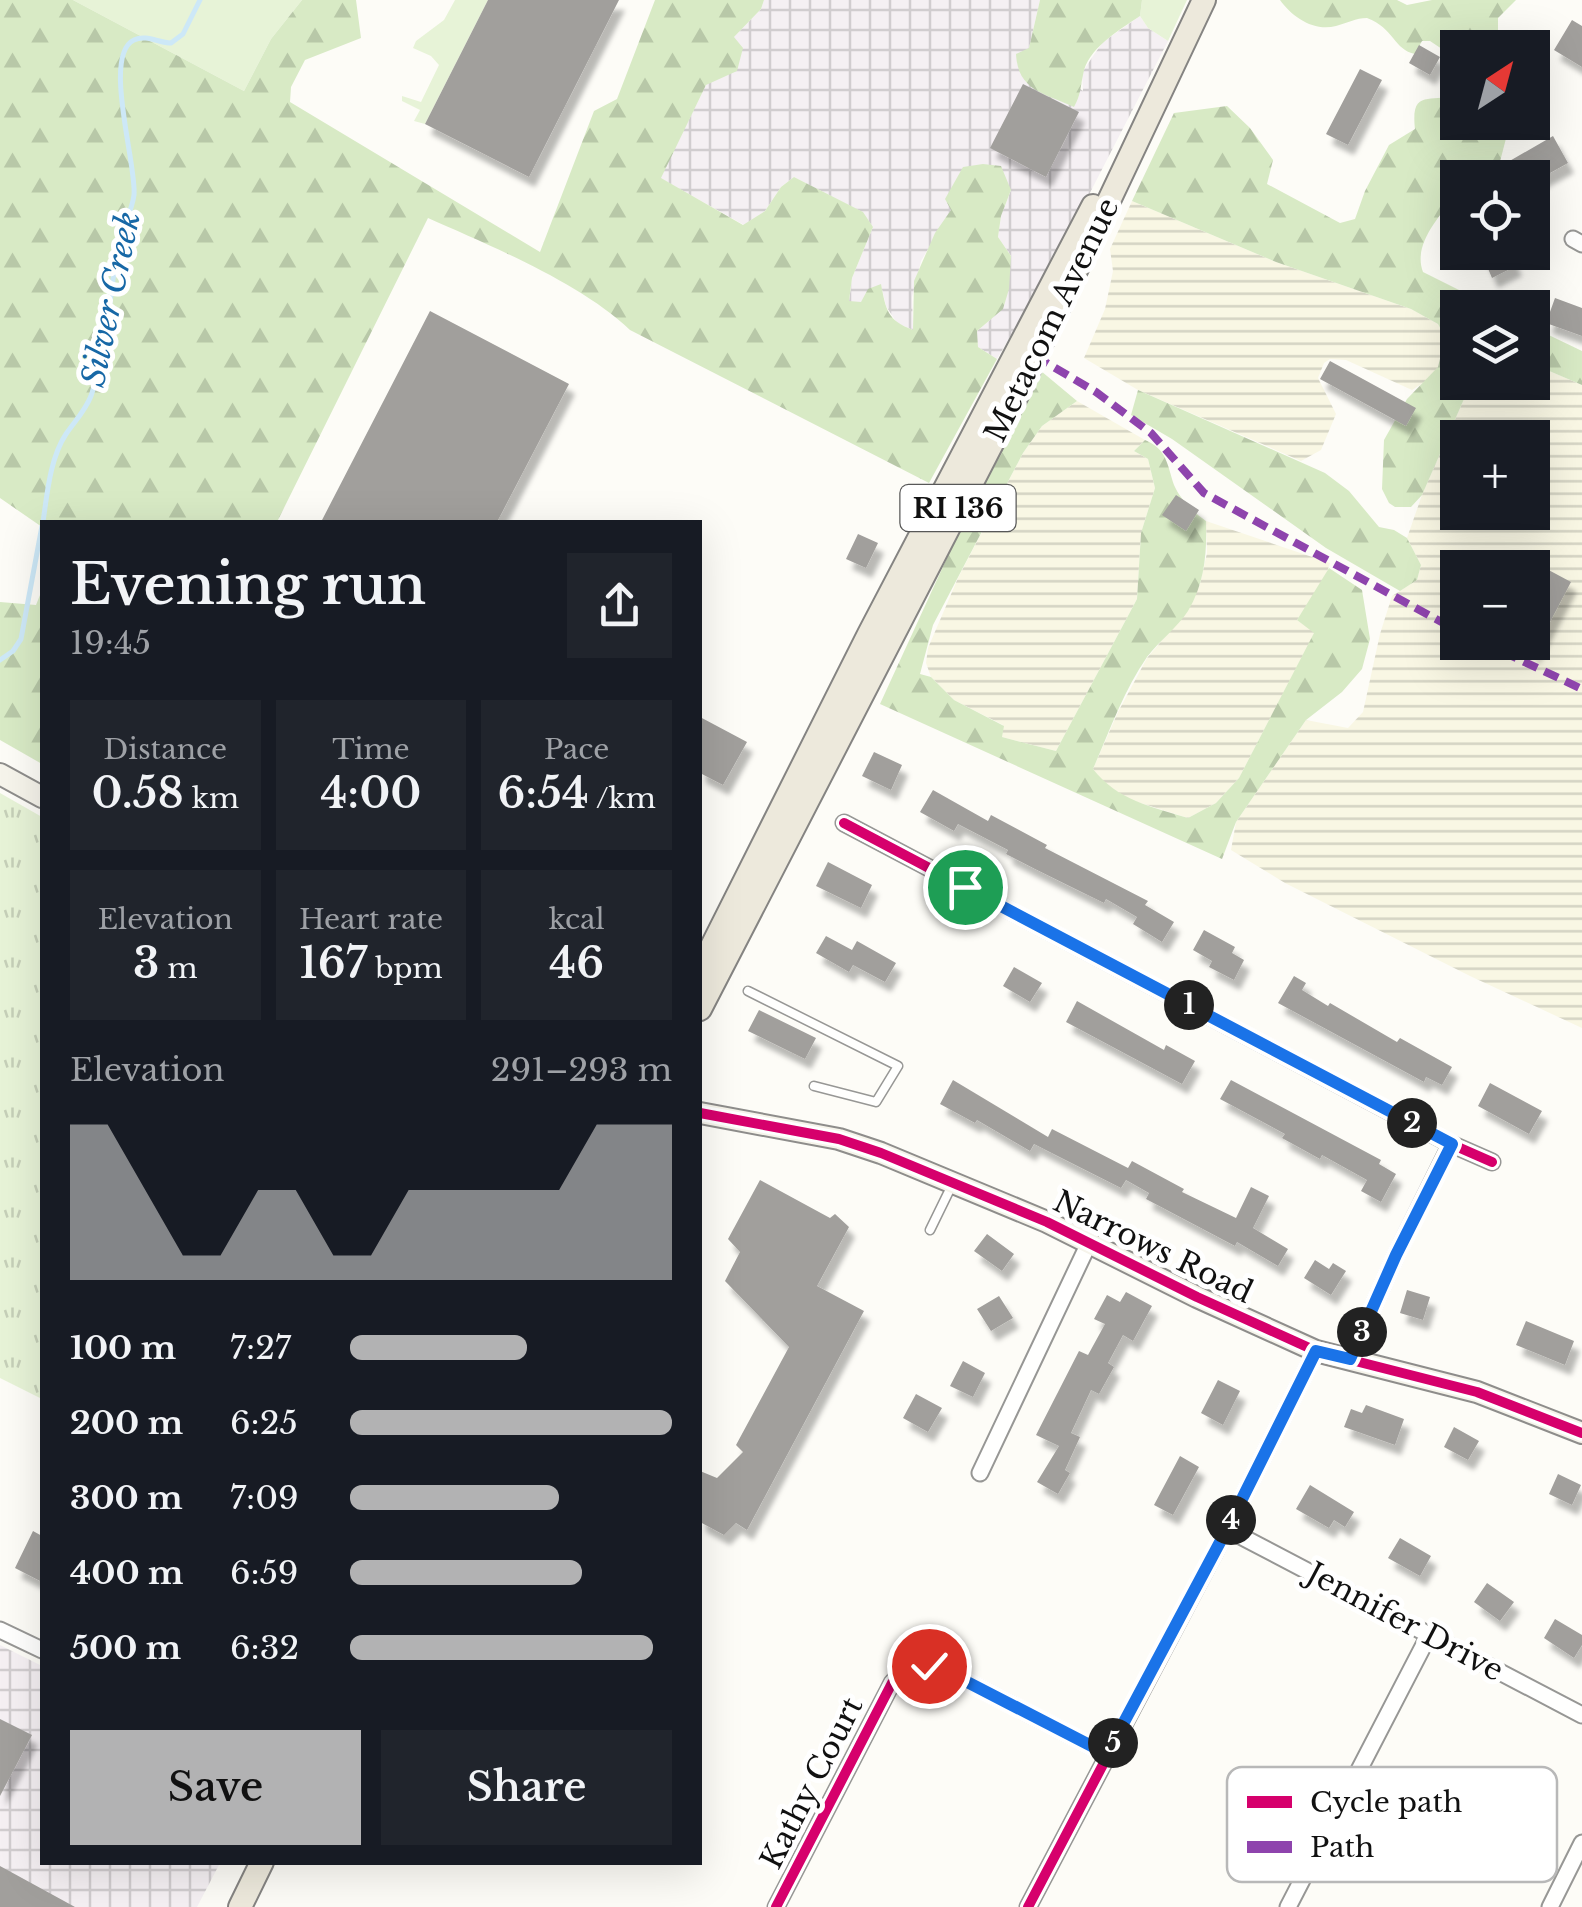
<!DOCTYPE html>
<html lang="en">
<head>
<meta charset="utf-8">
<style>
  :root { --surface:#171b24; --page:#20242c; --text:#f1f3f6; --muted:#9ea1a6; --accent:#b2b2b3 }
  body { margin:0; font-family:"Libre Baskerville",serif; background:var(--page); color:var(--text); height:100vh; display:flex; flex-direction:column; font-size:38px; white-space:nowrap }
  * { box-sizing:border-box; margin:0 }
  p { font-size:32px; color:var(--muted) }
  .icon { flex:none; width:55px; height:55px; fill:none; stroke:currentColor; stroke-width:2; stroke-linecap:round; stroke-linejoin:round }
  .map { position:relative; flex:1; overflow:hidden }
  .side { position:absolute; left:40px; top:520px; width:662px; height:1345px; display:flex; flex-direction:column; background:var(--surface); border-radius:0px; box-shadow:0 10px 40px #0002 }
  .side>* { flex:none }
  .needle { width:65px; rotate:36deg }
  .tools { position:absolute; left:1440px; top:30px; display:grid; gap:20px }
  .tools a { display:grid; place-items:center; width:110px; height:110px; border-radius:0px; background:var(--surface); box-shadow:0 10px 40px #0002; font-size:50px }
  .pin { position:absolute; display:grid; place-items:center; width:85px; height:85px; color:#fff; margin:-42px; border:5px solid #fff; border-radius:50%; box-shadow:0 2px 10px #0007 }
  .km { position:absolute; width:50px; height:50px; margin:-25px; border-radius:50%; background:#222; color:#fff; font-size:28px; line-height:50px; text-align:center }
  .round { display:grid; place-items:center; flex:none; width:105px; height:105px; border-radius:0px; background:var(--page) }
  .head { display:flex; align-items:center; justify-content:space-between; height:170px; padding:0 30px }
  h1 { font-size:55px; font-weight:600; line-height:75px }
  .figures { display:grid; grid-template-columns:repeat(3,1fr); gap:15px; height:170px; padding:10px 30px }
  .figures div { display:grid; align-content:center; border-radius:0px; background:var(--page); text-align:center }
  .figures b { font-size:42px; font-weight:600 }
  .figures small { font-size:28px; font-weight:400 }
  .figures p { font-size:28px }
  .chart { height:280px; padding:20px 30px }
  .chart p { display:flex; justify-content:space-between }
  .chart svg { width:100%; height:180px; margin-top:10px; fill:var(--accent); opacity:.7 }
  .primary-button { display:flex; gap:20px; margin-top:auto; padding:20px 30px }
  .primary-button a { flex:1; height:115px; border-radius:0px; background:var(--accent); color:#111; font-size:40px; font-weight:600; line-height:115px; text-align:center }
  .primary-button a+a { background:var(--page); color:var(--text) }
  ul { padding:0 30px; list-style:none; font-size:32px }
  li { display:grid; grid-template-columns:160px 120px 1fr; align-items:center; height:75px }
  li i { height:25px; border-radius:12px; background:var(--accent) }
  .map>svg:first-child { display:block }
  .industrial { fill:url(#industrial-grid) }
  .farmland { fill:url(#farmland-rules); fill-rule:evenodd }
  .grass { fill:#e7f3d7 }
  .forest { fill:url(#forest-firs) }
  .park { fill:url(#park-tufts) }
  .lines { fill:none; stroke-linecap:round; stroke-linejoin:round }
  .stream { stroke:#cde8f7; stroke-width:5 }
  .building { fill:#a19f9c; filter:url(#shadow) }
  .lane-casing { stroke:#979795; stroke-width:11 }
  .street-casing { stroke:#979795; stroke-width:19 }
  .secondary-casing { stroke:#8e8d8b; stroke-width:24 }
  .primary-casing { stroke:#858482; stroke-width:26 }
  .lane { stroke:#fffffe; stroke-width:8 }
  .street { stroke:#fffffe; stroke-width:15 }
  .secondary { stroke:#f6f4eb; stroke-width:20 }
  .primary { stroke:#ede9dc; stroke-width:22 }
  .quiet { stroke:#8e44ad; stroke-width:8; stroke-dasharray:15 8; stroke-linecap:butt }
  .cycleway-casing { stroke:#fff; stroke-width:16 }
  .cycleway { stroke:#d6006c; stroke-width:10 }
  .route-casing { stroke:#fff; stroke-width:20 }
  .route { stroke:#1a73e8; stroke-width:12 }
  .labels { text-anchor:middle; stroke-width:10; stroke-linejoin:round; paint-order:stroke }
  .shield { fill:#fff; stroke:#585858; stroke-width:2.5 }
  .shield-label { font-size:28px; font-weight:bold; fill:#111 }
  .street-label { font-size:30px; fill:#111; stroke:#fff }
  .water-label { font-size:32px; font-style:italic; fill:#1768a6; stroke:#fff }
  .key { fill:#fff; stroke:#b8b8b8; stroke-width:2.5 }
  .key-label { font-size:28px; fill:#111 }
</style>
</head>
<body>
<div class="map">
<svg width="1582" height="1907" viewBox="0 0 1582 1907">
  <defs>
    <pattern id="industrial-grid" width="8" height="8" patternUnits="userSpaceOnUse" patternTransform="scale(2.5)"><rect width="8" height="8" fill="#f5f0f3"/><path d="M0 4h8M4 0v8" fill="none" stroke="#d1cdcf"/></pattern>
    <pattern id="farmland-rules" width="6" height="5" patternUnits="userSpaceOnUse" patternTransform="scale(2.5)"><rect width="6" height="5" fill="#f9f7e4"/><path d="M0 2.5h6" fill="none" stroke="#d4d3c3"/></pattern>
    <pattern id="forest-firs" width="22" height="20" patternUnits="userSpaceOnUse" patternTransform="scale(2.5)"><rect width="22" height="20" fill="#d8eac5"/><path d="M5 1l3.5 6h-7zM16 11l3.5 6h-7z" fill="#b8c8a8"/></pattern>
    <pattern id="park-tufts" width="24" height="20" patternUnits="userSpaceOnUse" patternTransform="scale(2.5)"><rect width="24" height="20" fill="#e7f3d7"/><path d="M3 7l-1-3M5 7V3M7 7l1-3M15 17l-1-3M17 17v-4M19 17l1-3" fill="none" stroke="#c5cfb8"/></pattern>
    <filter id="shadow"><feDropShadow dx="6" dy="10" stdDeviation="2.5" flood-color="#0004"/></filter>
  </defs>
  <rect width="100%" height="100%" fill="#fdfcf7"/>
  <!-- industrial -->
  <path class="industrial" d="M764,0H1040L1029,48L1083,91L1082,73L1093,56L1103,42L1140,16L1148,28L1168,41L1059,253L997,359L978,347L977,331L990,320L1011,256L998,237L1001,216L1011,190L951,210L921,261L912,297L913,330L897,323L886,306L881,285L862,302H849L852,278L873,227L862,212L794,177L781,187L765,211L744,225L660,178L706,85L733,38L761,9Z
    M0,1645L42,1666V1862L220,1863L197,1907H0Z"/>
  <!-- farmland -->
  <path class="farmland" d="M1132,201L1276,262L1411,309L1438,324L1445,337L1438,367L1429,379L1412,390L1346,360L1330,359L1324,363L1318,378L1336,414L1321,450L1301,461L1138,390L1084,358L1105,309L1113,271L1110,249Z
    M1533,364L1582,385V1028L1470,976L1285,883L1231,850L1236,822L1306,720L1348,728L1363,712L1380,634L1392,596L1417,580L1421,565L1407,538L1422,495L1471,383L1532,382ZM1458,438H1532V512H1458ZM1458,568H1532V642H1458Z
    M1077,401L1145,440L1134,451L1148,459L1155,488L1141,533L1137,599L1056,751L1002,737L1003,725L954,700L931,677L926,663L928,648L958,578L1023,453L1042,426Z
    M1206,521L1330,563L1325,578L1297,620L1315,632L1239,778L1216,803L1188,818L1128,799L1103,782L1093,769L1118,712L1147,658L1187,611L1200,584L1207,553Z"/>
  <!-- grass -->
  <path class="grass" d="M73,0H302L271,39L244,91Z
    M455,0H488L425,124L414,121L420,110L402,101V96L421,102L439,65L431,56L413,48L416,41L444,20Z
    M1142,0H1187L1168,41L1148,28L1140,16Z"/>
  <!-- forest -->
  <path class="forest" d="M0,0H73L244,91L271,39L302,0H356L361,38L305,60L291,87L290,102L540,252L594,111L617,99L655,0H764L761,9L734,37L743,48L737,71L706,85L661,178L743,225L765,211L781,187L794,177L863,212L873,227L852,278L849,301L861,302L868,289L881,284C886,310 887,320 913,330L914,281L935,233L951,210L945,199L963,167L983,164L1001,166L1011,190L1001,216L998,237L1011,256L1009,289L1003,309L977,331L978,347L997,359L929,483L630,330C581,283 491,246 428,218L277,522H42V527L0,498Z
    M1040,0H1142L1140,16C1119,30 1087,49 1083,75C1080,89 1081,94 1074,107C1044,93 1018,91 1016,54L1029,48Z
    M1280,0H1397L1407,5L1432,0H1516L1498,18V33L1482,47L1458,48L1457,59L1430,41H1422L1415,54C1394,50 1394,28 1367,18C1356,18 1347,23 1336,26C1314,32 1292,17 1280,0Z
    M1457,93L1458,122L1510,123L1496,177L1458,178L1457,197L1452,199C1437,220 1413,245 1423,272L1493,307L1458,308V382L1471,383L1422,495L1411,507H1395L1389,503L1382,489L1384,440L1407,399L1438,367L1445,337L1438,324L1411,309L1276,262L1132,201L1174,113L1227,106L1250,128L1273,160L1267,184L1340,223L1355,219L1365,191L1389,145L1415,129C1410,85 1434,106 1457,93Z
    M1532,327L1582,351V385L1533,364Z
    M1035,366L1077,401L1042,426L1023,453L933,625L920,674L931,677L954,700L1004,726L1002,737L1056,751L1137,599L1141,533L1155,488L1148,459L1134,451L1145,440C1167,449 1167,464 1174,485C1180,499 1193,512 1206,521C1207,552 1205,583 1188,611C1177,628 1159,641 1147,657C1124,690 1109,732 1093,769C1117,800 1152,807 1188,818L1216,803L1239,778L1314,633L1297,620L1329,568L1362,590L1370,639L1362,669L1342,692L1306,720L1236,822L1222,859L880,704Z
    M1138,390L1325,473L1349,491L1379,527L1394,530L1407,538L1421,565L1417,580L1400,591L1326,548L1172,439L1131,415Z
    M42,590V764L0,740V602L36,605Z"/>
  <!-- park -->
  <path class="park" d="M0,793L42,817V1399L0,1378Z"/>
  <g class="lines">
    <!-- stream -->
    <path class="stream" d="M43,522C47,495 50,458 66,434C75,421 85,411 91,396C108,347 109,297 118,246C121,229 132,212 134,195C137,165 102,55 134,40C146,34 159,43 171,43L183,34L200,0
      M0,660L13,651L21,639L42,526"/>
  </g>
  <!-- building -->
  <path class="building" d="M488,0H619L529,177L425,124Z
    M1572,20L1582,26V67L1554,50Z
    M1419,45L1440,57L1430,75L1409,63Z
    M1360,69L1382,80L1348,145L1326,134Z
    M1023,84L1079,112L1046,177L990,148Z
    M1553,136L1568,163L1532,183V178H1508L1501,166Z
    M1481,252H1509L1516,266L1492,278Z
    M1555,298L1582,308V336L1546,323Z
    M430,311L569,384L497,522H321Z
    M1330,361L1416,408L1406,426L1320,379Z
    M1176,495L1199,510L1186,531L1162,515Z
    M858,534L878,543L866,568L846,559Z
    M1543,567L1571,582L1532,656V587Z
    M700,717L747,742L723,785L700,773Z
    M874,752L902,765L891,790L862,776Z
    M933,790L988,821L991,815L1047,845L1045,848L1148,901L1145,905L1174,922L1162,942L1133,924L1137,917L1106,899L1104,903L1035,869L1006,854L1008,850L958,824L954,831L920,812Z
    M828,862L872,885L861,908L816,886Z
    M1204,930L1235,947L1232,953L1244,960L1234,980L1209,967L1212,961L1193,950Z
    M826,936L852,950L857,941L896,963L885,982L853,965L849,972L816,953Z
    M1014,967L1042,983L1030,1002L1003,986Z
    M1294,976L1306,983L1302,990L1328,1006L1330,1003L1397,1042L1400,1038L1452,1067L1442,1085L1426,1077L1424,1082L1278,1003Z
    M1077,1001L1164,1050L1166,1045L1195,1061L1182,1084L1066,1022Z
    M759,1010L816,1038L805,1059L748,1031Z
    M953,1080L1048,1137L1052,1129L1128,1168L1132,1161L1184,1189L1182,1192L1236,1218L1251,1187L1269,1196L1253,1228L1288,1249L1278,1266L1237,1242L1235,1246L1146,1199L1149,1193L1126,1180L1121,1188L1034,1144L1030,1151L977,1120L975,1123L940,1104Z
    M1231,1080L1381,1160L1379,1164L1396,1174L1381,1202L1361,1191L1367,1180L1322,1155L1320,1159L1282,1138L1285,1134L1220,1099Z
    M1490,1083L1542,1111L1529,1134L1478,1106Z
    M760,1180L830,1218L835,1214L849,1227L817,1286L864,1311L747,1530L736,1523L724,1535L700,1522V1471L717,1478L743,1452L736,1445L789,1347L725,1281L740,1252L728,1239Z
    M987,1234L1014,1254L1002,1271L974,1251Z
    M1315,1260L1329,1269L1333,1263L1346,1271L1331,1295L1304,1278Z
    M1407,1290L1430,1297L1423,1320L1400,1313Z
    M1126,1292L1152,1306L1133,1341L1123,1335L1108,1363L1114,1367L1099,1394L1091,1390L1071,1433L1080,1437L1065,1470L1070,1473L1058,1494L1037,1482L1059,1446L1036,1435L1079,1351L1088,1355L1105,1324L1094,1319L1107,1295L1120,1302Z
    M999,1296L1013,1318L991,1331L977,1309Z
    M1526,1321L1574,1341L1565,1365L1516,1345Z
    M963,1361L985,1373L973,1397L950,1386Z
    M1218,1380L1240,1391L1223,1425L1201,1413Z
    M916,1394L942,1408L928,1432L903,1418Z
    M1366,1405L1404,1419L1395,1445L1344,1427L1351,1409L1362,1413Z
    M1454,1427L1479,1441L1468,1460L1444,1447Z
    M1180,1456L1199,1467L1173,1515L1154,1505Z
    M1558,1474L1581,1485L1572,1505L1549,1494Z
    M1310,1485L1354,1512L1345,1527L1334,1520L1329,1528L1296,1509Z
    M33,1531L42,1536V1582L15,1568Z
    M1400,1538L1431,1556L1420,1576L1388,1558Z
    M1487,1583L1514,1602L1500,1621L1474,1602Z
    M1555,1619L1582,1635V1645L1574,1658L1544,1638Z
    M0,1719L32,1735L0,1796Z
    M0,1866L75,1907H0Z"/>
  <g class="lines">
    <defs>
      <path id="lane" d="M748,991L898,1066L876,1102L814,1086
        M930,1230L952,1185"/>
      <path id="street" d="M1573,239L1582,244
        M844,823L1451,1144L1492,1162
        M1350,1359L1396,1255L1451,1144
        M980,1473L1089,1243
        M1227,1529L1582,1715
        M0,1630L42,1650
        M776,1907L892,1683C906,1665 922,1664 942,1669L1107,1754
        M1028,1907L1227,1529L1316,1351
        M1288,1907L1429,1635
        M1550,1907L1582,1843"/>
      <path id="secondary" d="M0,774L42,797
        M700,1113L839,1139L881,1153L1047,1222L1197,1297L1316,1351L1477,1392L1582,1433"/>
      <path id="primary" d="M700,970L869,634L1093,206
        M700,1009L1017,395L1204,0
        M240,1907L262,1862"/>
    </defs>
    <!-- lane casing -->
    <use href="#lane" class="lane-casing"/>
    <!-- street casing -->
    <use href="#street" class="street-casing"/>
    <!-- secondary casing -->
    <use href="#secondary" class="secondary-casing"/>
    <!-- primary casing -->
    <use href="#primary" class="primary-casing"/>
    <!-- lane -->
    <use href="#lane" class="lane"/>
    <!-- street -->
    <use href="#street" class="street"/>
    <!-- secondary -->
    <use href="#secondary" class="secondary"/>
    <!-- primary -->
    <use href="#primary" class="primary"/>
    <!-- quiet -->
    <path class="quiet" d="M1035,356L1096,392L1151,433L1204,493L1458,631
      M1482,642L1582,689"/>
    <defs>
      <path id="cycleway" d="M844,823L1451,1144L1492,1162
        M700,1113L839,1139L881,1153L1047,1222L1197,1297L1316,1351L1477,1392L1582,1433
        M776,1907L892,1683C906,1665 922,1664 942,1669L1107,1754
        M1028,1907L1227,1529L1316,1351"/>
    </defs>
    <!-- cycleway casing -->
    <use href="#cycleway" class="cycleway-casing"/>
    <!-- cycleway -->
    <use href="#cycleway" class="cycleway"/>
  </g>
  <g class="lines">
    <defs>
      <path id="route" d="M929,1666L942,1669L1107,1754L1227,1529L1316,1351L1350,1359L1396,1255L1452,1144L965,887"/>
    </defs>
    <!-- route casing -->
    <use href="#route" class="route-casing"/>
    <!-- route -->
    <use href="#route" class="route"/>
  </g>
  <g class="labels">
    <!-- shield labels -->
    <rect class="shield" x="900.5" y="485" width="115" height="46" rx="8"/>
    <g class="shield-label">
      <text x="958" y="518">RI 136</text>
    </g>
    <!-- street labels -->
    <g class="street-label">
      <text transform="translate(1052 320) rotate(-64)" y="10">Metacom Avenue</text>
      <text transform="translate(1153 1247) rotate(26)" y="10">Narrows Road</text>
      <text transform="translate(1405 1622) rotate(28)" y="10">Jennifer Drive</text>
      <text transform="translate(812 1783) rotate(-63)" y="10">Kathy Court</text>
    </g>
    <!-- water labels -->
    <g class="water-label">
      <text transform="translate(111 299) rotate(-78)" y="11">Silver Creek</text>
    </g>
  </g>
  <!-- legend -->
  <rect x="1227" y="1767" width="330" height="115" rx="15" class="key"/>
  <rect x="1247" y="1796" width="45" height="12" fill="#d6006c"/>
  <rect x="1247" y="1841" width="45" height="12" fill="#8e44ad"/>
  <g class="key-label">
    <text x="1310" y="1812">Cycle path</text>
    <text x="1310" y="1857">Path</text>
  </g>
</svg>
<div class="tools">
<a><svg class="needle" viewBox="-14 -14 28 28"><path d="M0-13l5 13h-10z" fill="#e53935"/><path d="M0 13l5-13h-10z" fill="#9ea1a6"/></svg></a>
<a><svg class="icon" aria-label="locate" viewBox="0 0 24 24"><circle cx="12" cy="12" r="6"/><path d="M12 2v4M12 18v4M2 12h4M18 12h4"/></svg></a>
<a><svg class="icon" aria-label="layers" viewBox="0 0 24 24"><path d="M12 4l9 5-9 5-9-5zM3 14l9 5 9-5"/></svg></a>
<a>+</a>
<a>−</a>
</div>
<div class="pin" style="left:965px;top:887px;background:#1e9e55"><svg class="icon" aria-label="arrive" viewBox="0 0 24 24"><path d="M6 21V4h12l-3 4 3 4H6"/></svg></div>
<div class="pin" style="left:929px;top:1666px;background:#d93025"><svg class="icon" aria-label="check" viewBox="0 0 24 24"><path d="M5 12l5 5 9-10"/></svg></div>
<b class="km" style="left:1189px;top:1005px">1</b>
<b class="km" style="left:1412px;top:1123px">2</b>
<b class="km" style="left:1362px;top:1332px">3</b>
<b class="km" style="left:1231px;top:1520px">4</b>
<b class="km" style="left:1113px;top:1743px">5</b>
<section class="side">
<div class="head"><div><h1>Evening run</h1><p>19:45</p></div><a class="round"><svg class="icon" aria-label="share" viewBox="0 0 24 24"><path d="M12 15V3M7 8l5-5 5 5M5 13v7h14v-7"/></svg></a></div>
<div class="figures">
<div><p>Distance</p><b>0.58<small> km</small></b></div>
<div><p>Time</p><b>4:00</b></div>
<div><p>Pace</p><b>6:54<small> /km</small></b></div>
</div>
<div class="figures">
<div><p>Elevation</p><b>3<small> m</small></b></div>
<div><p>Heart rate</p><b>167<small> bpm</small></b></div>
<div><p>kcal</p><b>46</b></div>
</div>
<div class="chart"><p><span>Elevation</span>291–293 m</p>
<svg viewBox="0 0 160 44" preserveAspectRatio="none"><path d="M0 44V6L10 6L20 22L30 38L40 38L50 22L60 22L70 38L80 38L90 22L100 22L110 22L120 22L130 22L140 6L150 6L160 6V44z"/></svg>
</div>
<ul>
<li><b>100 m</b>7:27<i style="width:55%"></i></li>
<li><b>200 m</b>6:25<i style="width:100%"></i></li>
<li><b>300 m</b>7:09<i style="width:65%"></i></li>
<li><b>400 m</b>6:59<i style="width:72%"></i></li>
<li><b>500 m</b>6:32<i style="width:94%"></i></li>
</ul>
<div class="primary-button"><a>Save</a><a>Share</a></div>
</section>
</div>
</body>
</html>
